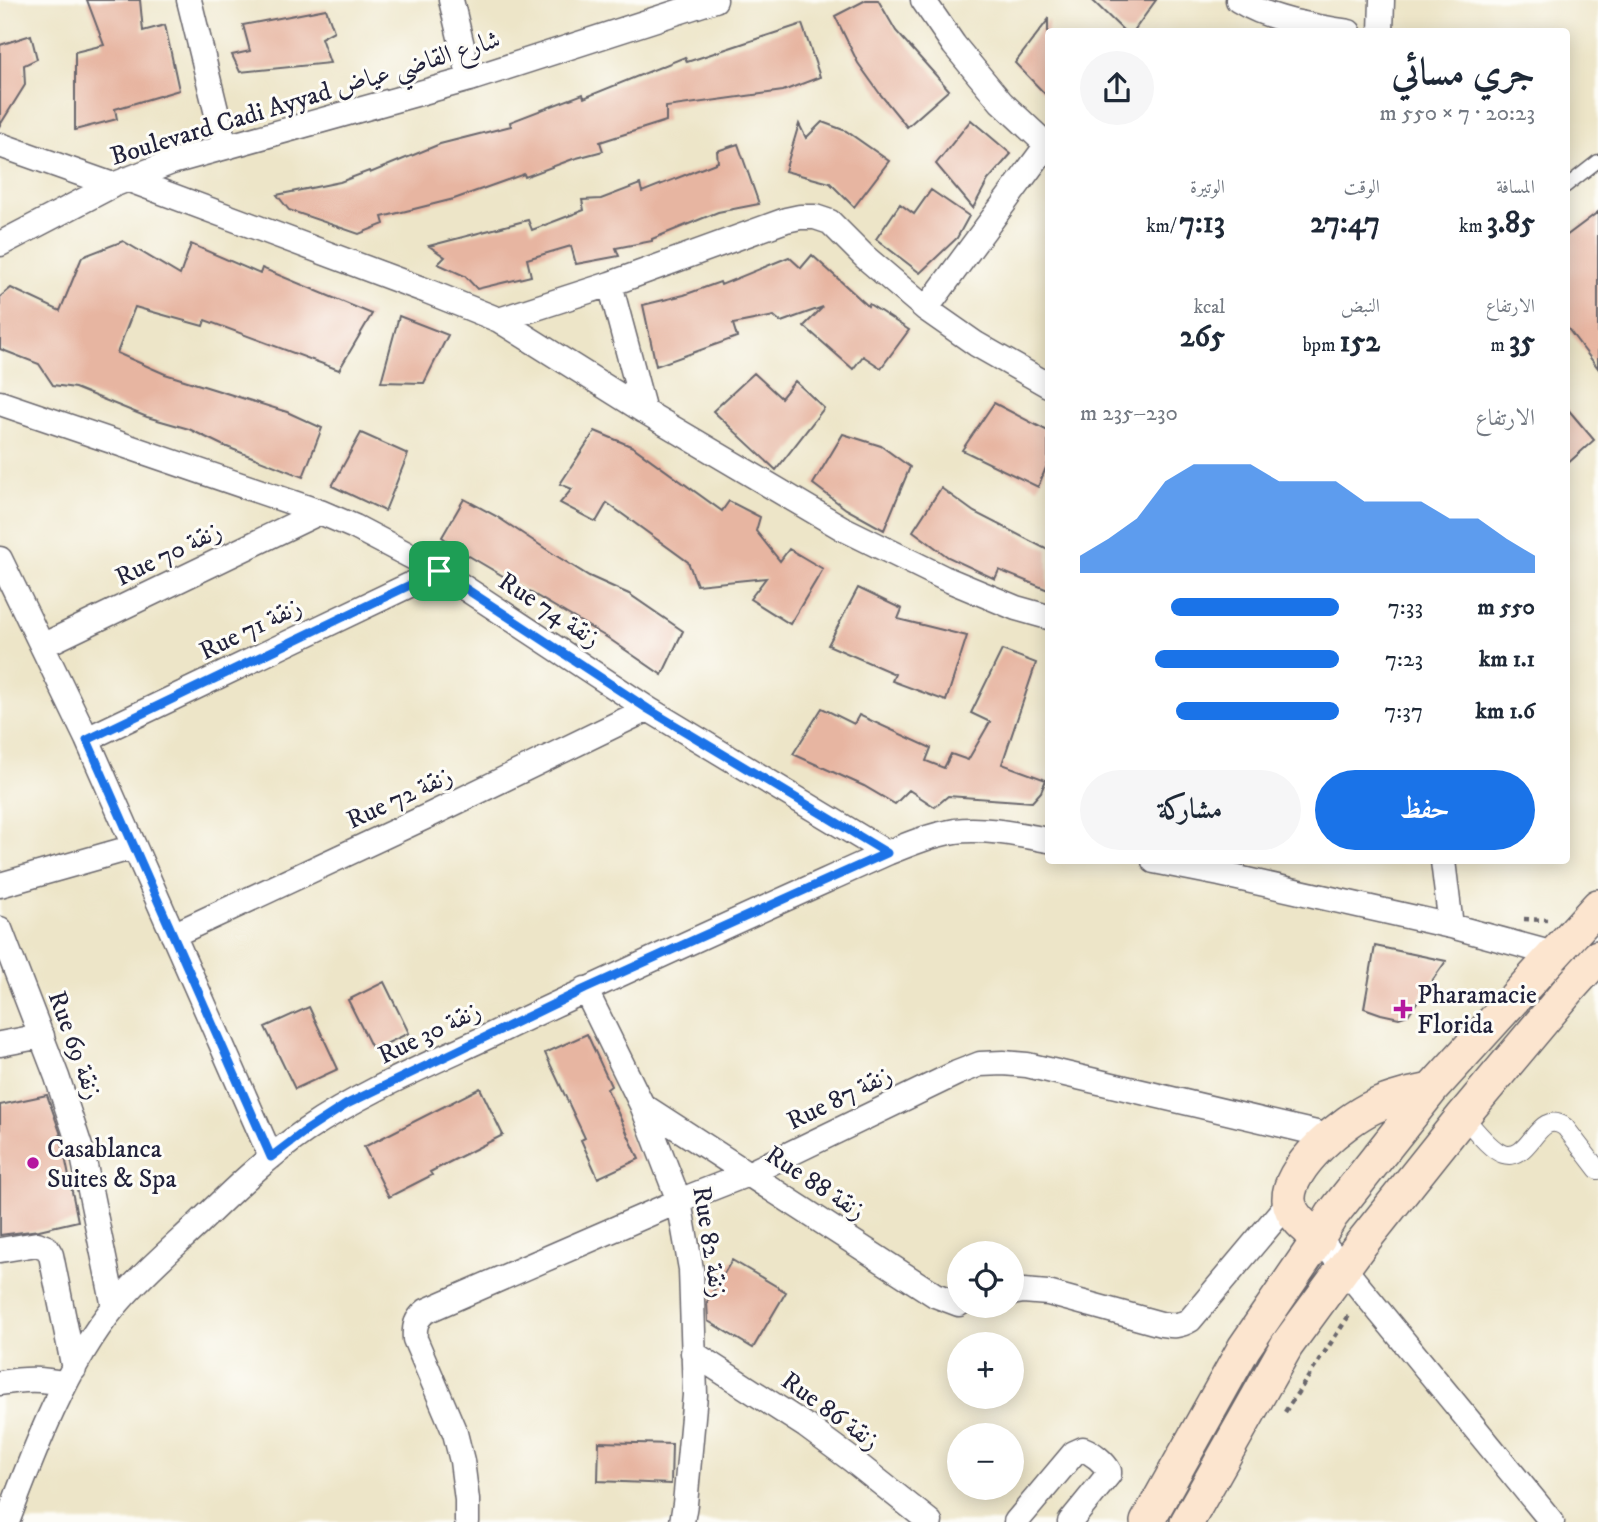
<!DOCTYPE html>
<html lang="ar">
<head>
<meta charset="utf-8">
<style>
  :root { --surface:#fff; --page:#f6f6f7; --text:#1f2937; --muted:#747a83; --accent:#1a73e8 }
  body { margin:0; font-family:"IM FELL DW Pica",Amiri,serif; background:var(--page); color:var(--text); direction:rtl; height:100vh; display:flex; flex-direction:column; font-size:26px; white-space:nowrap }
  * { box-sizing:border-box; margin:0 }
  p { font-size:23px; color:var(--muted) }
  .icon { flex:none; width:38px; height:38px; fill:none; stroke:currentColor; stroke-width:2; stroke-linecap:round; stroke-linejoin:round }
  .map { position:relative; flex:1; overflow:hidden; direction:ltr }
  .side { position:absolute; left:1045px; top:28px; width:525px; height:836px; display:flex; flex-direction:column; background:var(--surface); border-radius:7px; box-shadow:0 4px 18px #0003; direction:rtl }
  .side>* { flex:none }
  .controls { position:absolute; left:947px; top:1241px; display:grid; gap:14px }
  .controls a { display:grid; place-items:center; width:77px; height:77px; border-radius:50%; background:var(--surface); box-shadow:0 4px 18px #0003; font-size:35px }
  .pin { position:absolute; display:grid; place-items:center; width:60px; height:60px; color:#fff; margin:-30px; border-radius:14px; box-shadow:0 4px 10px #0006 }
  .round { display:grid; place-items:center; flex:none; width:74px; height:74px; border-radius:37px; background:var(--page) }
  .overview { display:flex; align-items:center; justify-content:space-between; height:119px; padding:0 35px }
  h1 { font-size:38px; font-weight:800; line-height:52px }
  .figures { display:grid; grid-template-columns:repeat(3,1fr); gap:10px; height:119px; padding:7px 35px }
  .figures div { display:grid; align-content:center }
  .figures b { font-size:30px; font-weight:800 }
  .figures small { font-size:19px; font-weight:400 }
  .figures p { font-size:19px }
  .chart { height:196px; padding:14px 35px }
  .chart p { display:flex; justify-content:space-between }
  .chart svg { width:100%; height:126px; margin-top:7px; fill:var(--accent); opacity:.7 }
  .button { display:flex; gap:14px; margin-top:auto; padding:14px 35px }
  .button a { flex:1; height:80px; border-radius:42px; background:var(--accent); color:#fff; font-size:28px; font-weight:800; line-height:80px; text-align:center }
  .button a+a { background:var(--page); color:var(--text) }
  ul { padding:0 35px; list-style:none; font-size:23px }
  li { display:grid; grid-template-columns:112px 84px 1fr; align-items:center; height:52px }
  li i { height:18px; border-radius:9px; background:var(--accent) }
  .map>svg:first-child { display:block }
  .building { fill:#e7b5a1 }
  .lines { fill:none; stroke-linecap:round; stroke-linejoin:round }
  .service-casing { stroke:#69666c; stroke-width:15 }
  .pedestrian-casing { stroke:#69666c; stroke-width:20 }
  .minor-casing { stroke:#69666c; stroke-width:27 }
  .secondary-casing { stroke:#69666c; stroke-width:36 }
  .path { stroke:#69666c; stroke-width:4.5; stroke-dasharray:5 5; stroke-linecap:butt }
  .service { stroke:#fff; stroke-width:12 }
  .pedestrian { stroke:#fff; stroke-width:18 }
  .minor { stroke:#fff; stroke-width:24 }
  .secondary { stroke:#fce5cf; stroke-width:33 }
  .route-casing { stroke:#fff; stroke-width:14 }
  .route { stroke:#1a73e8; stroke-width:9 }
  .poi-dot { fill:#b5179e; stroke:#fdfcf7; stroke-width:2.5 }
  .labels { text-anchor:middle; stroke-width:6; stroke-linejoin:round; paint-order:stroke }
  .street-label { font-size:26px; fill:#22223b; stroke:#fdfcf7 }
  .poi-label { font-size:26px; fill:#22223b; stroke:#fdfcf7; text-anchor:start }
</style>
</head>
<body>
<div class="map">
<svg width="1598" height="1522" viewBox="0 0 1598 1522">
  <rect width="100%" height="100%" fill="#fdfcf7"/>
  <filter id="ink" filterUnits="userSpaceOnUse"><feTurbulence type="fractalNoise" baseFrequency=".0143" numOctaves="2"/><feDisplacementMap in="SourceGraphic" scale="14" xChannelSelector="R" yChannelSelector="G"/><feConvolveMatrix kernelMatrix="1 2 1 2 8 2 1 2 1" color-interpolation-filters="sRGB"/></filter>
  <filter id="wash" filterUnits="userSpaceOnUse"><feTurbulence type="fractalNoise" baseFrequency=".00686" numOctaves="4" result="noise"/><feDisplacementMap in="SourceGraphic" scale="28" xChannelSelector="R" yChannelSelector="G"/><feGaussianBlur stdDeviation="1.57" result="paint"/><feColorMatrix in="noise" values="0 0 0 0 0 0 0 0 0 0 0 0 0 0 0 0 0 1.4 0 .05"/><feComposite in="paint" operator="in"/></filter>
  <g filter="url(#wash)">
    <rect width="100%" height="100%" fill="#ede5c8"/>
    <g id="blocks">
      <!-- building -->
      <path class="building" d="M87,0H140L143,31L165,25L179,90L115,109L117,119L75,130V52L104,45Z
        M866,0H878L896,31L949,90L907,127L880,94L858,63L835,16Z
        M1092,0H1156L1133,32H1125Z
        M326,9L334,31L321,38L330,63L240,72L232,55L250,51L243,25Z
        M1048,20V97L1015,63Z
        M802,24L820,77L783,91L666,107V121L600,142L603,151L573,159L525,177L524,174L454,199L382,217L384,224L359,234L289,210L277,195L340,182L369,171L370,173L440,144L511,126L510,122L583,94L584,98L685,57L687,62Z
        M31,35L37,59L24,65L25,85L0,125V45Z
        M971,120L1011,154L988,180L973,208L936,164Z
        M822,122L846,131L889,161L854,207L830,183L785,171L799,124L806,138Z
        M738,144L759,204L718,212L652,239V241L616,248L619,256L576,264L571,246L527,259L531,276L477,289L465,276L438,264L445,257L429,246L528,220L532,230L584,210L582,200L601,199L640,184L642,192L718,162L717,151Z
        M931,190L969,216L957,238L920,273L876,239L900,204L914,214Z
        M1598,212V368L1566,326V236Z
        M123,241L180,275L191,244L260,274L262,268L372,314L339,370L205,320L203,326L135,307L117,353L165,374L287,412L322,428L303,477L222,445L189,429L147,417L75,388L53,385L39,364L0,349V297L11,288L60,311L82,257Z
        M812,255L868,306L869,304L909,330L881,368L863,356L853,369L804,326L823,307L781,322L774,316L733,324L737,337L656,366L643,305L684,295L720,282L721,285L789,257L801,268Z
        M399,316L448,335L424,383L381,382Z
        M754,373L781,398L795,381L824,408L776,470L713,411Z
        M994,403L1048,431V463L1038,487L962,450Z
        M1566,407L1594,440L1566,465Z
        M595,431L633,447L722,511L729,501L760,517L756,531L780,561L789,549L823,569L790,624L750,599L766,578L697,585L688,562L607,503L596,522L560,503L572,489L560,484Z
        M361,433L408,454L385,511L332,486Z
        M843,434L881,446L910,467L884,530L846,509L813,484Z
        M941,488L974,512L1048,550V590L999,570L995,579L948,557L913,531Z
        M464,499L496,516L555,555L589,576L629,594L683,631L662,675L608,638L469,556L442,537Z
        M858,588L902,609L898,619L967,636L946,701L892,681L895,674L828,645Z
        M1002,650L1036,663L1002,764L1046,780L1041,792L1032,802L948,796L935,807L909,790L895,804L864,786L793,754L822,708L854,724L859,715L931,748L926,761L944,768L951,754L968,760L990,722L971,713Z
        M1375,946L1446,961L1408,1015L1399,1018L1381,1014L1364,1008Z
        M384,982L409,1033L373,1050L348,1000Z
        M309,1007L338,1069L295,1089L265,1027Z
        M587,1034L611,1086L607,1089L639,1159L598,1178L581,1140L585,1138L545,1053Z
        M480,1088L503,1135L430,1172L432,1175L389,1197L364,1147Z
        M47,1095L60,1132L78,1221L39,1230L0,1235V1105Z
        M732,1260L786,1292L753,1348L708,1321L707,1302Z
        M599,1442L672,1444L671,1484L598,1481Z"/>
    </g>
  </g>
  <g filter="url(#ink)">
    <use href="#blocks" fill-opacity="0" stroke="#69666c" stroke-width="2"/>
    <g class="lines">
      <defs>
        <path id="service" d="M1566,186L1598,161"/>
        <path id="pedestrian" d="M1463,1116C1473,1127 1490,1150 1503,1154C1532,1163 1536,1107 1565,1127L1598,1170"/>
        <path id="minor" d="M189,0L225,147
          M451,0L470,79
          M923,0L954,45L1001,102L1048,146
          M1238,0C1270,20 1312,26 1349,32
          M1381,32L1382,0
          M0,145L113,185
          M127,179L427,291L499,320L644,411L842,528L944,578L1016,608L1048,617
          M0,244L113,185L172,162L470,79L715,0
          M610,284L644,411
          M926,309L1047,145
          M499,320L610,284L786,220L800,217H815L830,222L865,257L926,309L976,344L1048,385
          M0,403L320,512L355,527L439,571L648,709L887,853
          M0,559L87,739L271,1157
          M42,646L320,512
          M87,739L439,571
          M1154,861L1220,874L1451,926L1554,954
          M1443,861L1451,926
          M0,885L134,847
          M0,929L57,1077L83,1156L114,1307
          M173,935L432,814L648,709
          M585,989L642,1105L679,1201L691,1269L695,1395L685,1504L682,1522
          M0,1044L42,1036
          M642,1105L935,1295L959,1304
          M1319,1238L1552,1522
          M0,1250L37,1244L47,1248L51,1255L74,1369
          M1012,1293L1023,1291L1048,1293L1161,1324C1173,1326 1180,1326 1190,1320L1289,1202
          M693,1353L806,1426L852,1460L930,1522
          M0,1383C24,1379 41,1378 65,1384
          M7,1522C33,1453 67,1363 115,1306C139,1277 169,1251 197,1225C231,1192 266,1158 305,1131C362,1092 427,1065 489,1036C621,972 754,913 887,853C909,844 931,835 955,831C984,827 1020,835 1048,840
          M467,1522V1500L462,1461L455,1433L415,1339C414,1326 416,1319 426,1311L679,1201L748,1174L957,1073L980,1064L1003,1063L1027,1065L1329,1136
          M1016,1522L1074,1453L1083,1449C1093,1453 1104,1462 1109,1471V1474L1070,1522"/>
        <path id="secondary" d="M1319,1238C1307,1229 1290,1216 1289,1200C1287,1167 1345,1120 1373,1107C1392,1098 1411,1094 1431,1090
          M1147,1522L1244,1348L1309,1253L1332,1215L1431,1090L1598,906
          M1187,1522L1287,1345L1361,1244L1463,1116L1571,987L1598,957"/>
      </defs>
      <!-- service casing -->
      <use href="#service" class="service-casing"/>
      <!-- pedestrian casing -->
      <use href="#pedestrian" class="pedestrian-casing"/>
      <!-- minor casing -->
      <use href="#minor" class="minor-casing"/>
      <!-- secondary casing -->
      <use href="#secondary" class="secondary-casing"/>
      <!-- path -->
      <path class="path" d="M1524,919L1547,920
        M1285,1412L1350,1314"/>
      <!-- service -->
      <use href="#service" class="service"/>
      <!-- pedestrian -->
      <use href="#pedestrian" class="pedestrian"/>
      <!-- minor -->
      <use href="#minor" class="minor"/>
      <!-- secondary -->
      <use href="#secondary" class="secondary"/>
    </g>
  </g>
  <g class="lines" filter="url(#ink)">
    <defs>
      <path id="route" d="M439,571L648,709L887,853L585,989L347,1104L304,1132L271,1157L87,740Z"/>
    </defs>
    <!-- route casing -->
    <use href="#route" class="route-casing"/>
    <!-- route -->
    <use href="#route" class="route"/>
  </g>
  <!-- markers -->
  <g class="poi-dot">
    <path d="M1399.5 998.5h7v7h7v7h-7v7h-7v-7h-7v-7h7z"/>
    <circle cx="33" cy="1163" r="7"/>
  </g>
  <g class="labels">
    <!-- street labels -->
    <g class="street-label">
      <text transform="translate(305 97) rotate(-17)" y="9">Boulevard Cadi Ayyad شارع القاضي عياض</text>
      <text transform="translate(168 553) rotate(-26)" y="9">Rue 70 زنقة</text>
      <text transform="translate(550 609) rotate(33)" y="9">Rue 74 زنقة</text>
      <text transform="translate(250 628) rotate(-26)" y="9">Rue 71 زنقة</text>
      <text transform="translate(399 797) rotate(-25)" y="9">Rue 72 زنقة</text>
      <text transform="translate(429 1032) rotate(-26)" y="9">Rue 30 زنقة</text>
      <text transform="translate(76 1045) rotate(70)" y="9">Rue 69 زنقة</text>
      <text transform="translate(839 1097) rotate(-26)" y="9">Rue 87 زنقة</text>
      <text transform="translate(816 1182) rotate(33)" y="9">Rue 88 زنقة</text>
      <text transform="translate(711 1242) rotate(81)" y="9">Rue 82 زنقة</text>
      <text transform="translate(831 1410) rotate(36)" y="9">Rue 86 زنقة</text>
    </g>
    <!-- poi labels -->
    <g class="poi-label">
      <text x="1417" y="1003">Pharamacie<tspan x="1417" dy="30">Florida</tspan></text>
      <text x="47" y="1157">Casablanca<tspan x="47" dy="30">Suites &amp; Spa</tspan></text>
    </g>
  </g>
</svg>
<div class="controls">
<a><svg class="icon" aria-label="locate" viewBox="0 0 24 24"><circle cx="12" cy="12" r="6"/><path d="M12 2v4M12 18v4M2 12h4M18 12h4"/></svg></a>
<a>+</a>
<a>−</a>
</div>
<div class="pin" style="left:439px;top:571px;background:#1e9e55"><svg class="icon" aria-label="arrive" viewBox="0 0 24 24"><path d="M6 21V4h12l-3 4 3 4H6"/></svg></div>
<section class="side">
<div class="overview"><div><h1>جري مسائي</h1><p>20:23 · 7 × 550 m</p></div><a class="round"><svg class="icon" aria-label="share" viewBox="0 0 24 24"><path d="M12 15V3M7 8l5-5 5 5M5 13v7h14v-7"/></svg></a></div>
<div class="figures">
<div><p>المسافة</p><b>3.85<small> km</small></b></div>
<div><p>الوقت</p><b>27:47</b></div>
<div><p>الوتيرة</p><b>7:13<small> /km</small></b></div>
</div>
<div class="figures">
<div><p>الارتفاع</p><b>35<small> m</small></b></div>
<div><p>النبض</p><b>152<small> bpm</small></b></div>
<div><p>kcal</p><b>265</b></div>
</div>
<div class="chart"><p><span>الارتفاع</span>230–235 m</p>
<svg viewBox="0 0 160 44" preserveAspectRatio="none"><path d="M0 44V38L10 32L20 25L30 12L40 6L50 6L60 6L70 12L80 12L90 12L100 19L110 19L120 19L130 25L140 25L150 32L160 38V44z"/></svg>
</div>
<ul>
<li><b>550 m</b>7:33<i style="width:65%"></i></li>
<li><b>1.1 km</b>7:23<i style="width:71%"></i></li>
<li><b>1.6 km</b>7:37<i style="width:63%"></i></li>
</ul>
<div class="button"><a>حفظ</a><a>مشاركة</a></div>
</section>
</div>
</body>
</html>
